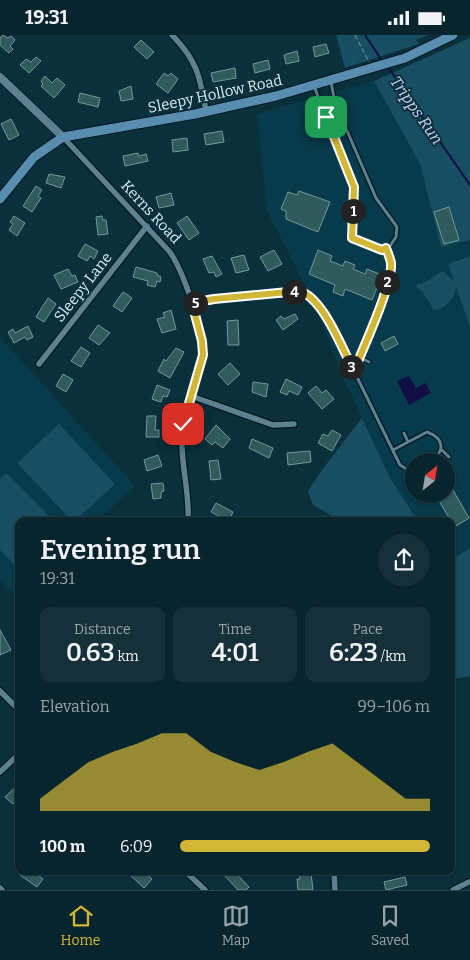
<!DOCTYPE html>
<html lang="en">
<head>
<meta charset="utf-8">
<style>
  :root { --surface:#08242d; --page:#163039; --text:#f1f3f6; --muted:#98a4aa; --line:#294149; --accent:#d2b736 }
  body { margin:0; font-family:Bitter,serif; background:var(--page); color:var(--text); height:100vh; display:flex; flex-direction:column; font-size:19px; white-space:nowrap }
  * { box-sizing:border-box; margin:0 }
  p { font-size:16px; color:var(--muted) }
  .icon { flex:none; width:28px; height:28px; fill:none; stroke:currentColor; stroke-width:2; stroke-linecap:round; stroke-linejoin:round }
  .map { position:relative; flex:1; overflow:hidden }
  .details { position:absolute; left:15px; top:482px; width:440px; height:358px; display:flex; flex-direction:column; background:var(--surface); border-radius:10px; box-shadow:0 1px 4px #0004,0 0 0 1px var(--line) }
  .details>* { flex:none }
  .needle { width:32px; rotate:30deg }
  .controls { position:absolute; left:405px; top:418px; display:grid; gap:10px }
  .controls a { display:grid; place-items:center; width:50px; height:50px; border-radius:50%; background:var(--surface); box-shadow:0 1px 4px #0004,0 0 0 1px var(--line); font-size:25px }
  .pin { position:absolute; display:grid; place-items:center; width:42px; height:42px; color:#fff; margin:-21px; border-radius:10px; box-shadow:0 2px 8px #0006 }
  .km { position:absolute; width:25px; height:25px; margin:-12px; border-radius:50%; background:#222; color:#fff; font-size:14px; line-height:25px; text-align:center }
  .round { display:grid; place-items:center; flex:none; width:52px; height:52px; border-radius:26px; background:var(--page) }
  .headline { display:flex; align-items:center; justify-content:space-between; height:85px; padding:0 25px }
  h1 { font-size:28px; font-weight:600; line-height:38px }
  .figures { display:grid; grid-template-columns:repeat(3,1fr); gap:8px; height:85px; padding:5px 25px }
  .figures div { display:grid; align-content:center; border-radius:10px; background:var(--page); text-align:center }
  .figures b { font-size:25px; font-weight:600 }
  .figures small { font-size:14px; font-weight:400 }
  .figures p { font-size:14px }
  .chart { height:140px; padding:10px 25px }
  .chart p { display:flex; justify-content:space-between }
  .chart svg { width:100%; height:90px; margin-top:5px; fill:var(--accent); opacity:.7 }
  ul { padding:0 25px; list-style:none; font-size:16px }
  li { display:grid; grid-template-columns:80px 60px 1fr; align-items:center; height:38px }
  li i { height:12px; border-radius:6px; background:var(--accent) }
  .status { display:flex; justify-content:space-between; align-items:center; height:35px; padding:0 25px; background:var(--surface); direction:ltr }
  .status svg { height:14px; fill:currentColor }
  .tab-bar { display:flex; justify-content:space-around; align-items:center; height:70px; border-top:1px solid var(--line); background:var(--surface); font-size:14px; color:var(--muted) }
  .tab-bar a { display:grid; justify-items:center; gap:2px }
  .tab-bar .on { color:var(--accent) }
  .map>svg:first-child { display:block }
  .built { fill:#073a4a; fill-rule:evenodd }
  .green { fill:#184e61 }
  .water { fill:#100e45 }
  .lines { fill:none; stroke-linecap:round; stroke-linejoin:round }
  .stream { stroke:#100e45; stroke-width:2 }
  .building { fill:#305a5b; stroke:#6f9a9b }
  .service-casing { stroke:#001720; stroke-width:5.5 }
  .minor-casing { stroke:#001720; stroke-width:8 }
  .tertiary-casing { stroke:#001720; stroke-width:10 }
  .secondary-casing { stroke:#001720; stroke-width:11 }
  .path { stroke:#7b97a1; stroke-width:1; stroke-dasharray:5 2.5; stroke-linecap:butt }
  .service { stroke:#5c8190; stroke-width:3 }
  .minor { stroke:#5c8190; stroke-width:5.5 }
  .tertiary { stroke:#5c8190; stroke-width:8 }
  .secondary { stroke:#598db0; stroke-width:9 }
  .route-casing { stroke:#fff; stroke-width:10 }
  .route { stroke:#d2b736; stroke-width:6 }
  .labels { text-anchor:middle; stroke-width:4; stroke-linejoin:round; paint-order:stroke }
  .street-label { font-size:15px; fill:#d8ecf4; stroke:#0a303c }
  .water-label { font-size:16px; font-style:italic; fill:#c8d1f5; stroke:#0a303c }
</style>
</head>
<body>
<div class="status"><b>19:31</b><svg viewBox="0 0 49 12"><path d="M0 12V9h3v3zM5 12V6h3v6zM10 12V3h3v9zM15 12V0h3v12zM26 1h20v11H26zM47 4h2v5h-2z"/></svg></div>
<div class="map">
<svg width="470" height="855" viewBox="0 0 470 855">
  <rect width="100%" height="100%" fill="#0a303c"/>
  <!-- built -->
  <path class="built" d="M374,46L420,129L441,212L470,205V513L451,525V486H418L390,443L344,344L316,272L267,176L257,79ZM414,426H446V459H414Z
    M0,302L135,451L97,486H19V558L15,561L0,545Z"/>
  <!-- green -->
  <path class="green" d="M336,0H428L416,5L419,9L345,33Z
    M470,3V205L441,212L420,129L374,46Z
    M470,221V291L456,252C454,264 446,274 434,275L421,255L416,252L417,249L423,248L443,236L454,246L448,229Z
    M362,383L390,443L418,486H340L313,470L308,456L322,435Z
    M59,389L115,449L75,486H72L17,428Z
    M6,438L54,486H19V534L0,515V444Z
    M470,513V641L453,644L451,525Z"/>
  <!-- water -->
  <path class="water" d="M409,341L416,353L426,348L431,358L409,370L397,346Z"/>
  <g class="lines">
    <!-- stream -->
    <path class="stream" d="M365,0L383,27
      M388,32L470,150"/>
  </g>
  <!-- building -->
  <path class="building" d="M3,0L8,3L11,1L15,5L10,11L13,14L9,18L0,10V3Z
    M141,5L154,17L147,24L134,12Z
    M326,9L329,18L315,22L313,12Z
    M297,16L299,26L286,29L284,20Z
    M36,22L41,26L29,38L20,30L26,24L31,27Z
    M268,25L270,34L255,38L253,29Z
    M235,33L236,43L213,47L211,38Z
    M164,38L168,41L171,38L178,44L168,58L156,49Z
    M45,41L52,48L57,43L65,50L54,63L41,51L43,49L41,46Z
    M131,51L133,64L121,66L119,56Z
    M80,58L100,63L98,72L78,67Z
    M11,84L19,100L9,105L1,89Z
    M222,96L224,107L206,110L204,99Z
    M187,103L188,115L173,117L172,105Z
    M138,118L139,121L146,119L148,126L125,131L123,121Z
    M49,139L65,142L61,153L46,148Z
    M36,151L42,155L38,161L41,163L32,177L23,171Z
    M299,156L330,167L318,197L286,184V176L281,174L288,157L297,160Z
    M171,158L174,170L159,173L156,162Z
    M449,172L459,205L444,209L434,177Z
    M14,181L25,188L17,201L9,195L13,189L10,187Z
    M102,181L103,185H106L108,199L98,200L96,182Z
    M187,181L199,198L189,205L177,188Z
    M85,209L98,216L94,224L90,221L87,226L78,221Z
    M274,215L282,229L268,236L260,222Z
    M318,215L332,221L330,226L343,231L345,226L355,230L353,234L365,239L367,234L382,240L372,265L345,254L343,261L333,257L335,250L309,239Z
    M244,220L249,235L236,238L231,223Z
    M212,221L222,239L216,242L214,237L209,238L203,224Z
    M136,232L157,238V240L161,242L160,247L157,246L155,252L147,250L148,246L133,242Z
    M68,234L72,241L75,240L78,247L61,254L54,240Z
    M123,257L132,263L122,277L113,271Z
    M48,263L56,269L44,287L36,282Z
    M171,275L176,294L162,298L157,284L165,282L163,278Z
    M295,279L298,284L283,295L276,285L281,281L284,284Z
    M238,285L239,310H228L227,286Z
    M98,290L110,298L99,310L89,303Z
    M28,291L33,302L27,305L25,302L14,308L8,297L13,294L15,298Z
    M394,301L398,309L385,316L381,308Z
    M81,312L90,318L81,332L71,326Z
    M176,313L184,317L170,343L158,336L164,324L166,326Z
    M230,328L240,339L228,350L218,339Z
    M63,339L73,345L66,357L56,351Z
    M286,344L302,352L298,360L289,356L287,360L280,357Z
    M253,347L268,349L266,362L252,357Z
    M157,350L170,355L167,362L163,361L161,367L152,364Z
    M316,351L322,358L326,355L334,364L322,374L308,358Z
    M147,381H156L155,395H159V402H146Z
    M216,390L230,404L223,413L215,407L212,410L205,404Z
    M332,395L341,400L332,416L318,408L323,399L328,401Z
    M252,404L273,413L269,423L249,413Z
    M310,416L311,427L288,430L287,418Z
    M158,420L162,431L147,436L144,425Z
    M218,425L221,444L211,445L209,426Z
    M446,443L469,483L451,494V486L435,459H446Z
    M163,448L164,456L161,457V463L153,464L151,449Z
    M216,468L233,477L229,486L211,477Z
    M0,595L11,615L0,620Z
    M19,749V764L13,769L5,762Z
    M23,836H33L43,844L37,852L20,840Z
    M133,836H143L152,844L144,853L130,840Z
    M230,836H234L249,852L246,855H238L225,841Z
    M311,838L313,855H298L297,844H300V839Z
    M405,842L407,850L386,855L384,847Z"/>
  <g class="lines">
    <defs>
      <path id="service" d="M314,51L353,152L352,203L382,215L390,211L396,202L397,192L376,163L335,68L331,47
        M386,213C388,218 390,223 390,228C393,249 363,313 354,336L400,430L408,435L414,433
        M299,256C323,263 342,314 354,336
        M359,322L369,327
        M404,398L408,407
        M393,415L427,397C444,403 446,417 430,426
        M442,415L449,422"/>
      <path id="minor" d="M172,0C197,25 200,42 206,76
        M63,102L169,216C182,233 206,300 203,321C200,347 183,371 182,398C180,428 190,457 188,486
        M192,269L214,264L299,256
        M39,329L147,191
        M191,361L273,390L294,389
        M0,656L19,675
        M0,737L19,719
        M185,836L205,855
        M334,836L335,855
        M0,853L2,855
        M453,855L469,847"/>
      <path id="tertiary" d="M0,42L63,102"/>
      <path id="secondary" d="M0,164L34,122L63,102L195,79L276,61L405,23L453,0"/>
    </defs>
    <!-- service casing -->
    <use href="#service" class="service-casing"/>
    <!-- minor casing -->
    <use href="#minor" class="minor-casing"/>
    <!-- tertiary casing -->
    <use href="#tertiary" class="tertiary-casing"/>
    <!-- secondary casing -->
    <use href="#secondary" class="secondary-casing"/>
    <!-- path -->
    <path class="path" d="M355,0L369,27"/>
    <!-- service -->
    <use href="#service" class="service"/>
    <!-- minor -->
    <use href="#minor" class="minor"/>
    <!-- tertiary -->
    <use href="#tertiary" class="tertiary"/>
    <!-- secondary -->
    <use href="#secondary" class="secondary"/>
  </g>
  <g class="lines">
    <defs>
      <path id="route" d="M183,389L203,320L202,306L192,268L214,264L299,256C323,262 342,314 354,336C363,313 393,249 391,228C390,223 388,218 386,213L382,215L352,203L354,152L326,82"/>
    </defs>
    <!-- route casing -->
    <use href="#route" class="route-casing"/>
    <!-- route -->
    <use href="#route" class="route"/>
  </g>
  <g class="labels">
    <!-- street labels -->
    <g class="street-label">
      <text transform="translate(215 59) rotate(-12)" y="5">Sleepy Hollow Road</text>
      <text transform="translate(151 177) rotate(47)" y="5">Kerns Road</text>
      <text transform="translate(83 252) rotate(-52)" y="5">Sleepy Lane</text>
    </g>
    <!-- water labels -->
    <g class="water-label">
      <text transform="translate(417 75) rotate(55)" y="6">Tripps Run</text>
    </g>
  </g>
</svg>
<div class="controls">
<a><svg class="needle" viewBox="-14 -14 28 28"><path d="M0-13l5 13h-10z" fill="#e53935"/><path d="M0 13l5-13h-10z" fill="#98a4aa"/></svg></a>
</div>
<div class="pin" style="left:326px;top:82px;background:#1e9e55"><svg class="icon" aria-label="arrive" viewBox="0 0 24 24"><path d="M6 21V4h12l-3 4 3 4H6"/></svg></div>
<div class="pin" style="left:183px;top:389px;background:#d93025"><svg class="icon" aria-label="check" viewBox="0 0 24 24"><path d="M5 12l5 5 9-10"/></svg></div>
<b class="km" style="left:353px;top:176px">1</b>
<b class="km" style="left:387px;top:247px">2</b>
<b class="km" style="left:351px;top:332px">3</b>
<b class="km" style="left:294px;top:257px">4</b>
<b class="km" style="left:195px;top:268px">5</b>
<section class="details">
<div class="headline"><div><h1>Evening run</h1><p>19:31</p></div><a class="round"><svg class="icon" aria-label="share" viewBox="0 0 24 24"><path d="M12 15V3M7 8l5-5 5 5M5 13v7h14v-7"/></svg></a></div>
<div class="figures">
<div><p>Distance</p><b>0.63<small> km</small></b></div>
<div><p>Time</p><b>4:01</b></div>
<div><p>Pace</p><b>6:23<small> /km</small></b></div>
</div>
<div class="chart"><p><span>Elevation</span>99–106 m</p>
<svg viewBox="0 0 160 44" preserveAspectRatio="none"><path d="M0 44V38L10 29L20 20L30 15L40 11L50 6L60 6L70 15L80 20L90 24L100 20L110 15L120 11L130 20L140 29L150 38L160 38V44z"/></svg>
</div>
<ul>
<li><b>100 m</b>6:09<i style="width:100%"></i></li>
</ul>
</section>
</div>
<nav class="tab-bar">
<a class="on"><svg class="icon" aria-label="home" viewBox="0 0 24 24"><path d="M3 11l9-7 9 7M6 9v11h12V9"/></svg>Home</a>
<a><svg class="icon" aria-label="map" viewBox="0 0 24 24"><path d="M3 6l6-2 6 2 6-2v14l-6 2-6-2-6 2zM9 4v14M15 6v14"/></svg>Map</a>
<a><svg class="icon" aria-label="saved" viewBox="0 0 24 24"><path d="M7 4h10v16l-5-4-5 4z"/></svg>Saved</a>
</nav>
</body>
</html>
